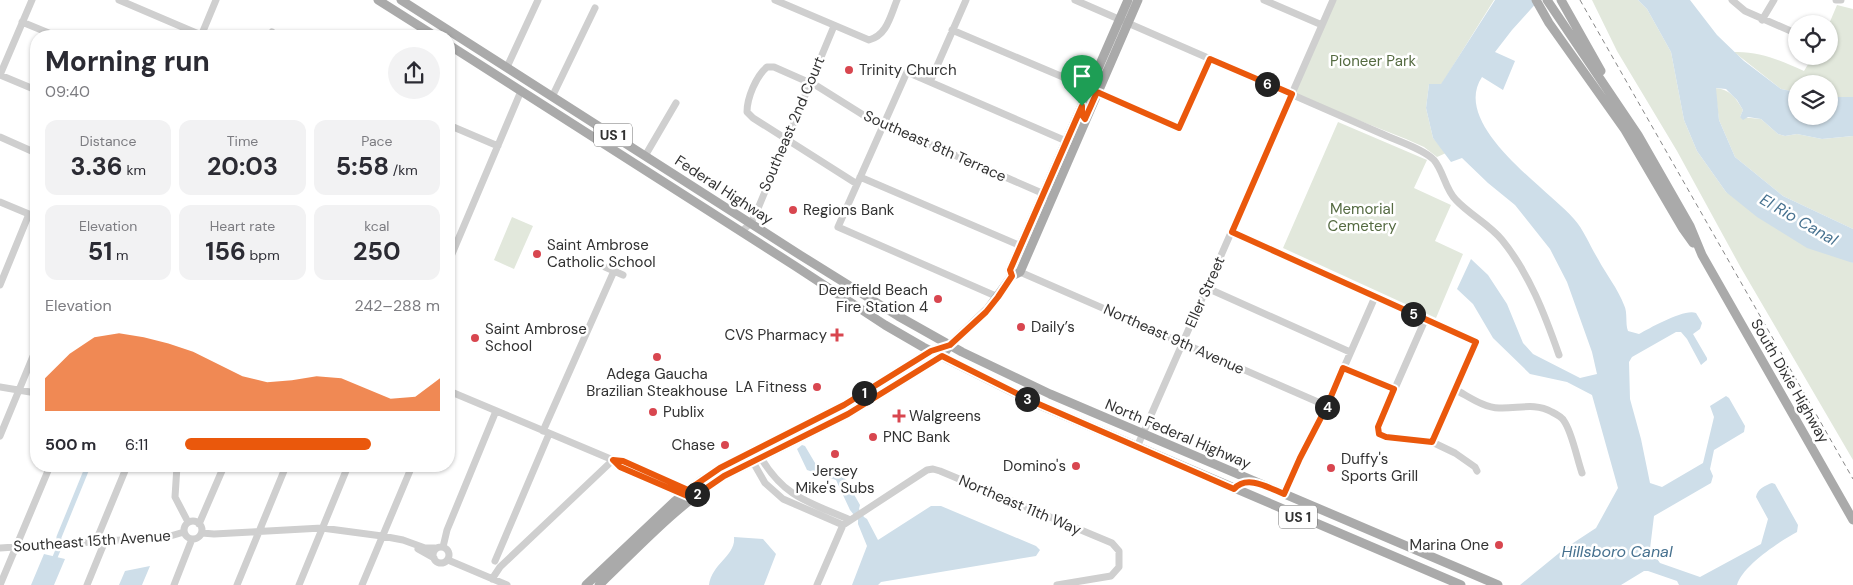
<!DOCTYPE html>
<html lang="en">
<head>
<meta charset="utf-8">
<style>
  :root { --surface:#fff; --page:#f2f2f3; --text:#2b2b33; --muted:#7c7c81; --accent:#ea580c }
  body { margin:0; font-family:"DM Sans",sans-serif; background:var(--page); color:var(--text); height:100vh; display:flex; flex-direction:column; font-size:19px; white-space:nowrap }
  * { box-sizing:border-box; margin:0 }
  p { font-size:16px; color:var(--muted) }
  .icon { flex:none; width:28px; height:28px; fill:none; stroke:currentColor; stroke-width:2; stroke-linecap:round; stroke-linejoin:round }
  .map { position:relative; flex:1; overflow:hidden }
  .side { position:absolute; left:30px; top:30px; width:425px; height:442px; display:flex; flex-direction:column; background:var(--surface); border-radius:20px; box-shadow:0 1px 4px #0004 }
  .side>* { flex:none }
  .buttons { position:absolute; left:1788px; top:15px; display:grid; gap:10px }
  .buttons a { display:grid; place-items:center; width:50px; height:50px; border-radius:50%; background:var(--surface); box-shadow:0 1px 4px #0004; font-size:25px }
  .pin { position:absolute; display:grid; place-items:center; width:42px; height:42px; color:#fff; margin:-51px -21px; border-radius:50% 50% 50% 0; rotate:-45deg; box-shadow:0 0 5px #0007 }
  .pin .icon { rotate:45deg }
  .km { position:absolute; width:25px; height:25px; margin:-12px; border-radius:50%; background:#222; color:#fff; font-size:14px; line-height:25px; text-align:center }
  .round { display:grid; place-items:center; flex:none; width:52px; height:52px; border-radius:26px; background:var(--page) }
  .head { display:flex; align-items:center; justify-content:space-between; height:85px; padding:0 15px }
  h1 { font-size:28px; font-weight:700; line-height:38px }
  .figures { display:grid; grid-template-columns:repeat(3,1fr); gap:8px; height:85px; padding:5px 15px }
  .figures div { display:grid; align-content:center; border-radius:12px; background:var(--page); text-align:center }
  .figures b { font-size:25px; font-weight:700 }
  .figures small { font-size:14px; font-weight:400 }
  .figures p { font-size:14px }
  .chart { height:140px; padding:10px 15px }
  .chart p { display:flex; justify-content:space-between }
  .chart svg { width:100%; height:90px; margin-top:5px; fill:var(--accent); opacity:.7 }
  ul { padding:0 15px; list-style:none; font-size:16px }
  li { display:grid; grid-template-columns:80px 60px 1fr; align-items:center; height:38px }
  li i { height:12px; border-radius:6px; background:var(--accent) }
  .map>svg:first-child { display:block }
  .green { fill:#e2e8dc }
  .water { fill:#cedee9 }
  .lines { fill:none; stroke-linecap:round; stroke-linejoin:round }
  .canal { stroke:#cedee9; stroke-width:5 }
  .minor { stroke:#cfcfcf; stroke-width:7 }
  .major { stroke:#aaa; stroke-width:9 }
  .rail { stroke:#878787; stroke-width:1; stroke-dasharray:5 4; stroke-linecap:butt }
  .route-casing { stroke:#fff; stroke-width:10 }
  .route { stroke:#ea580c; stroke-width:6 }
  .poi-dot { fill:#d8464f; stroke:#fff; stroke-width:2 }
  .labels { text-anchor:middle; stroke-width:5; stroke-linejoin:round; paint-order:stroke }
  .shield { fill:#fff; stroke:#707070; stroke-width:1 }
  .shield-label { font-size:14px; font-weight:bold; fill:#323232 }
  .park-label { font-size:15px; fill:#556b42; stroke:#fff }
  .poi-label { font-size:15px; fill:#323232; stroke:#fff; text-anchor:start }
  .street-label { font-size:15px; fill:#323232; stroke:#fff }
  .water-label { font-size:16px; font-style:italic; fill:#46718f; stroke:#fff }
</style>
</head>
<body>
<div class="map">
<svg width="1853" height="585" viewBox="0 0 1853 585">
  <rect width="100%" height="100%" fill="#fff"/>
  <!-- green -->
  <path class="green" d="M1333,0H1494L1441,85L1429,84L1426,108L1433,138L1446,153L1437,157L1424,147L1406,139L1292,94Z
    M1592,0H1638L1647,9L1671,52L1684,120L1697,151L1726,192L1853,263V460L1741,268L1677,151L1617,51Z
    M1837,5L1853,9V97H1829V84H1796V92L1781,89L1734,52C1760,51 1781,61 1804,71L1813,56H1829V24Z
    M1715,88C1730,89 1736,98 1743,110L1740,117L1761,119L1778,134L1785,136L1797,134L1822,139L1853,136V229L1783,196L1735,157L1719,120Z
    M1338,122L1427,160L1414,188L1451,205L1435,241L1463,254L1436,318L1283,248Z
    M512,217L533,226L514,269L494,260Z"/>
  <!-- water -->
  <path class="water" d="M1495,0H1539L1512,30L1495,52L1515,61L1503,90L1482,77C1450,125 1547,188 1574,219C1584,230 1590,246 1598,259C1606,274 1618,289 1624,305C1628,313 1625,323 1628,331L1639,334C1650,328 1685,308 1696,313L1702,323L1700,329L1693,334L1707,358V360L1701,365L1687,339L1681,332H1676L1632,357L1629,362L1630,399L1641,439L1650,483L1662,487L1703,463L1714,417L1710,406L1726,396L1729,398L1745,426L1744,432L1714,450L1710,469L1713,476L1711,483L1654,516L1650,549L1660,563L1700,577L1761,544L1768,519L1756,497C1757,489 1766,485 1772,483L1775,484L1798,525L1797,532C1780,541 1742,566 1737,585H1679L1677,581L1648,571H1644L1621,585H1520L1564,549L1596,528L1618,488L1592,395L1567,382L1530,374L1493,338L1473,304L1457,289L1471,259L1488,275L1507,304L1523,343L1533,354L1580,378L1597,374L1592,352L1567,282L1550,249L1515,205L1488,183L1462,158L1451,162L1433,138L1426,108L1429,84H1441Z
    M1638,0H1690L1717,35L1744,61L1781,89L1796,92V116H1829V97H1853V136L1822,139L1797,134L1785,136L1778,134L1761,119L1748,117L1743,120L1740,117L1743,110L1737,100L1726,89L1716,88L1719,120L1735,157L1783,196L1853,229V263L1807,248L1757,217L1726,192L1697,151L1684,120L1671,52L1647,9Z
    M802,445L805,446L818,468L837,478L843,475L860,505L859,509L864,517L867,519L878,540L931,506H941L1036,546L1040,550L1036,556L881,582L878,585H852L867,546L858,524V520L850,510L836,480L807,470L797,449Z
    M734,537L763,539L776,554L764,585H709C712,563 736,556 734,537Z
    M44,554L65,559L54,585H31Z
    M150,566L142,585H119L125,571Z"/>
  <g class="lines">
    <!-- canal -->
    <path class="canal" d="M53,562L58,550L59,537L88,466"/>
    <!-- minor -->
    <path class="minor" d="M32,0L0,75L36,90
      M119,0L201,35
      M775,0L869,40C887,35 890,17 897,0
      M1075,0L1380,133C1395,140 1424,149 1434,160C1444,172 1445,189 1456,200C1470,215 1489,224 1502,240C1529,273 1545,315 1559,355
      M1264,0L1322,25
      M1732,0L1745,11L1793,32
      M1836,0H1841
      M1762,20L1774,0
      M22,22L56,36
      M952,30L1089,88
      M201,36L216,0
      M270,36L272,32
      M507,67L538,0
      M930,82L966,0
      M1097,92L1179,128L1209,59
      M552,97L595,8
      M449,126H451L498,146
      M0,137L36,153
      M645,156L676,103
      M860,177L1021,246
      M857,184L753,118L747,112C747,98 756,76 767,67H774L817,86L876,123L883,124L1051,197
      M0,202L36,217
      M742,231L751,223L759,206L834,26
      M1232,232L1476,342L1432,442
      M449,261L521,91
      M605,267L623,275
      M1020,272L1327,406
      M0,285L29,214
      M1207,288L1350,352
      M998,297L838,227L907,72L1066,141
      M1425,320L1378,427L1379,434L1386,437L1432,442L1455,453L1475,467L1477,471
      M1343,368L1394,389
      M0,387L36,393
      M1456,390C1468,396 1484,408 1499,408C1518,409 1534,402 1552,412C1556,414 1562,417 1564,421C1572,432 1577,459 1582,473
      M449,391L613,460L623,461L682,487L690,493
      M543,431L614,271
      M0,436L36,349
      M1137,447L1333,0
      M761,458C785,498 809,502 850,520
      M613,461L620,467L686,496
      M753,462L765,483L783,499L843,525
      M177,466L175,497L188,522
      M1284,494L1300,458L1327,406L1375,297
      M184 530a9 9 0 1 1 18 0a9 9 0 1 1-18 0Z
      M199,524L224,466
      M843,525L927,470L933,469L940,471L1112,543L1119,551V567L1111,576L1057,585
      M202,533L214,534L322,528L382,536L403,540L425,548H435
      M96,541L127,466
      M433 555a8 8 0 1 1 16 0a8 8 0 1 1-16 0Z
      M443,547L447,530L496,411
      M0,548L167,537L184,532
      M418,549L434,558
      M448,560L507,585
      M495,561L549,434
      M492,579L500,567L613,460
      M0,585L50,466
      M87,585L105,541
      M174,585L192,539
      M237,585L286,466
      M299,585L348,466
      M362,585L412,466
      M817,585L843,525"/>
    <!-- major -->
    <path class="major" d="M378,0L435,36
      M401,0L800,255L898,316L962,352L1050,394L1498,585
      M1536,0L1549,23L1625,130L1683,229L1693,243
      M1547,0L1638,135L1690,226L1702,255L1853,520
      M1561,0L1601,71
      M449,45L795,266L885,325L923,347L1033,402L1461,585
      M1012,276L1010,270L1128,0
      M586,585L675,501L702,480L730,463L844,405L931,351L950,345
      M599,585C639,547 677,505 724,476L848,414L942,356L950,345L988,309L1012,276L1020,272L1138,0"/>
    <!-- rail -->
    <path class="rail" d="M1580,0L1853,479"/>
  </g>
  <g class="lines">
    <defs>
      <path id="route" d="M1210,59L1292,94L1232,232L1476,342L1432,442L1386,437L1379,434L1378,427L1394,389L1343,368L1327,406L1300,458L1284,494C1269,488 1247,474 1234,489L1034,402L942,356L848,414L724,476L692,498L620,467L613,460L623,461L688,490L720,468L844,405L931,351L950,345L986,312L998,297L1012,276L1010,270L1082,106V115L1085,119L1097,92L1179,128Z"/>
    </defs>
    <!-- route casing -->
    <use href="#route" class="route-casing"/>
    <!-- route -->
    <use href="#route" class="route"/>
  </g>
  <!-- markers -->
  <g class="poi-dot">
    <circle cx="849" cy="70" r="5"/>
    <circle cx="793" cy="210" r="5"/>
    <circle cx="537" cy="254" r="5"/>
    <circle cx="938" cy="299" r="5"/>
    <circle cx="1021" cy="327" r="5"/>
    <path d="M834.5 327.5h5v5h5v5h-5v5h-5v-5h-5v-5h5z"/>
    <circle cx="475" cy="338" r="5"/>
    <circle cx="657" cy="357" r="5"/>
    <circle cx="817" cy="387" r="5"/>
    <circle cx="653" cy="412" r="5"/>
    <path d="M896.5 408.5h5v5h5v5h-5v5h-5v-5h-5v-5h5z"/>
    <circle cx="873" cy="437" r="5"/>
    <circle cx="725" cy="445" r="5"/>
    <circle cx="835" cy="454" r="5"/>
    <circle cx="1076" cy="466" r="5"/>
    <circle cx="1331" cy="468" r="5"/>
    <circle cx="1499" cy="545" r="5"/>
  </g>
  <g class="labels">
    <!-- shield labels -->
    <g class="shield">
      <rect x="594" y="123.5" width="38" height="23" rx="4"/>
      <rect x="1279" y="505.5" width="38" height="23" rx="4"/>
    </g>
    <g class="shield-label">
      <text x="613" y="140">US 1</text>
      <text x="1298" y="522">US 1</text>
    </g>
    <!-- park labels -->
    <g class="park-label">
      <text x="1373" y="66">Pioneer Park</text>
      <text x="1362" y="214">Memorial<tspan x="1362" dy="17">Cemetery</tspan></text>
    </g>
    <!-- poi labels -->
    <g class="poi-label">
      <text x="859" y="75">Trinity Church</text>
      <text x="803" y="215">Regions Bank</text>
      <text x="547" y="250">Saint Ambrose<tspan x="547" dy="17">Catholic School</tspan></text>
      <text x="928" y="295" text-anchor="end">Deerfield Beach<tspan x="928" dy="17">Fire Station 4</tspan></text>
      <text x="1031" y="332">Daily’s</text>
      <text x="485" y="334">Saint Ambrose<tspan x="485" dy="17">School</tspan></text>
      <text x="827" y="340" text-anchor="end">CVS Pharmacy</text>
      <text x="657" y="379" text-anchor="middle">Adega Gaucha<tspan x="657" dy="17">Brazilian Steakhouse</tspan></text>
      <text x="807" y="392" text-anchor="end">LA Fitness</text>
      <text x="663" y="417">Publix</text>
      <text x="909" y="421">Walgreens</text>
      <text x="883" y="442">PNC Bank</text>
      <text x="715" y="450" text-anchor="end">Chase</text>
      <text x="1341" y="464">Duffy's<tspan x="1341" dy="17">Sports Grill</tspan></text>
      <text x="1066" y="471" text-anchor="end">Domino's</text>
      <text x="835" y="476" text-anchor="middle">Jersey<tspan x="835" dy="17">Mike's Subs</tspan></text>
      <text x="1489" y="550" text-anchor="end">Marina One</text>
    </g>
    <!-- street labels -->
    <g class="street-label">
      <text transform="translate(792 124) rotate(-67)" y="5">Southeast 2nd Court</text>
      <text transform="translate(935 146) rotate(24)" y="5">Southeast 8th Terrace</text>
      <text transform="translate(724 190) rotate(33)" y="5">Federal Highway</text>
      <text transform="translate(1205 292) rotate(-66)" y="5">Eller Street</text>
      <text transform="translate(1174 339) rotate(24)" y="5">Northeast 9th Avenue</text>
      <text transform="translate(1790 381) rotate(60)" y="5">South Dixie Highway</text>
      <text transform="translate(1178 434) rotate(23)" y="5">North Federal Highway</text>
      <text transform="translate(1020 505) rotate(23)" y="5">Northeast 11th Way</text>
      <text transform="translate(92 541) rotate(-4)" y="5">Southeast 15th Avenue</text>
    </g>
    <!-- water labels -->
    <g class="water-label">
      <text transform="translate(1799 219) rotate(30)" y="6">El Rio Canal</text>
      <text x="1617" y="557">Hillsboro Canal</text>
    </g>
  </g>
</svg>
<div class="buttons">
<a><svg class="icon" aria-label="locate" viewBox="0 0 24 24"><circle cx="12" cy="12" r="6"/><path d="M12 2v4M12 18v4M2 12h4M18 12h4"/></svg></a>
<a><svg class="icon" aria-label="layers" viewBox="0 0 24 24"><path d="M12 4l9 5-9 5-9-5zM3 14l9 5 9-5"/></svg></a>
</div>
<div class="pin" style="left:1082px;top:106px;background:#1e9e55"><svg class="icon" aria-label="arrive" viewBox="0 0 24 24"><path d="M6 21V4h12l-3 4 3 4H6"/></svg></div>
<b class="km" style="left:864px;top:393px">1</b>
<b class="km" style="left:697px;top:494px">2</b>
<b class="km" style="left:1027px;top:399px">3</b>
<b class="km" style="left:1327px;top:407px">4</b>
<b class="km" style="left:1413px;top:314px">5</b>
<b class="km" style="left:1267px;top:84px">6</b>
<section class="side">
<div class="head"><div><h1>Morning run</h1><p>09:40</p></div><a class="round"><svg class="icon" aria-label="share" viewBox="0 0 24 24"><path d="M12 15V3M7 8l5-5 5 5M5 13v7h14v-7"/></svg></a></div>
<div class="figures">
<div><p>Distance</p><b>3.36<small> km</small></b></div>
<div><p>Time</p><b>20:03</b></div>
<div><p>Pace</p><b>5:58<small> /km</small></b></div>
</div>
<div class="figures">
<div><p>Elevation</p><b>51<small> m</small></b></div>
<div><p>Heart rate</p><b>156<small> bpm</small></b></div>
<div><p>kcal</p><b>250</b></div>
</div>
<div class="chart"><p><span>Elevation</span>242–288 m</p>
<svg viewBox="0 0 160 44" preserveAspectRatio="none"><path d="M0 44V28L10 16L20 8L30 6L40 8L50 11L60 15L70 21L80 27L90 30L100 29L110 27L120 28L130 33L140 38L150 37L160 28V44z"/></svg>
</div>
<ul>
<li><b>500 m</b>6:11<i style="width:73%"></i></li>
</ul>
</section>
</div>
</body>
</html>
